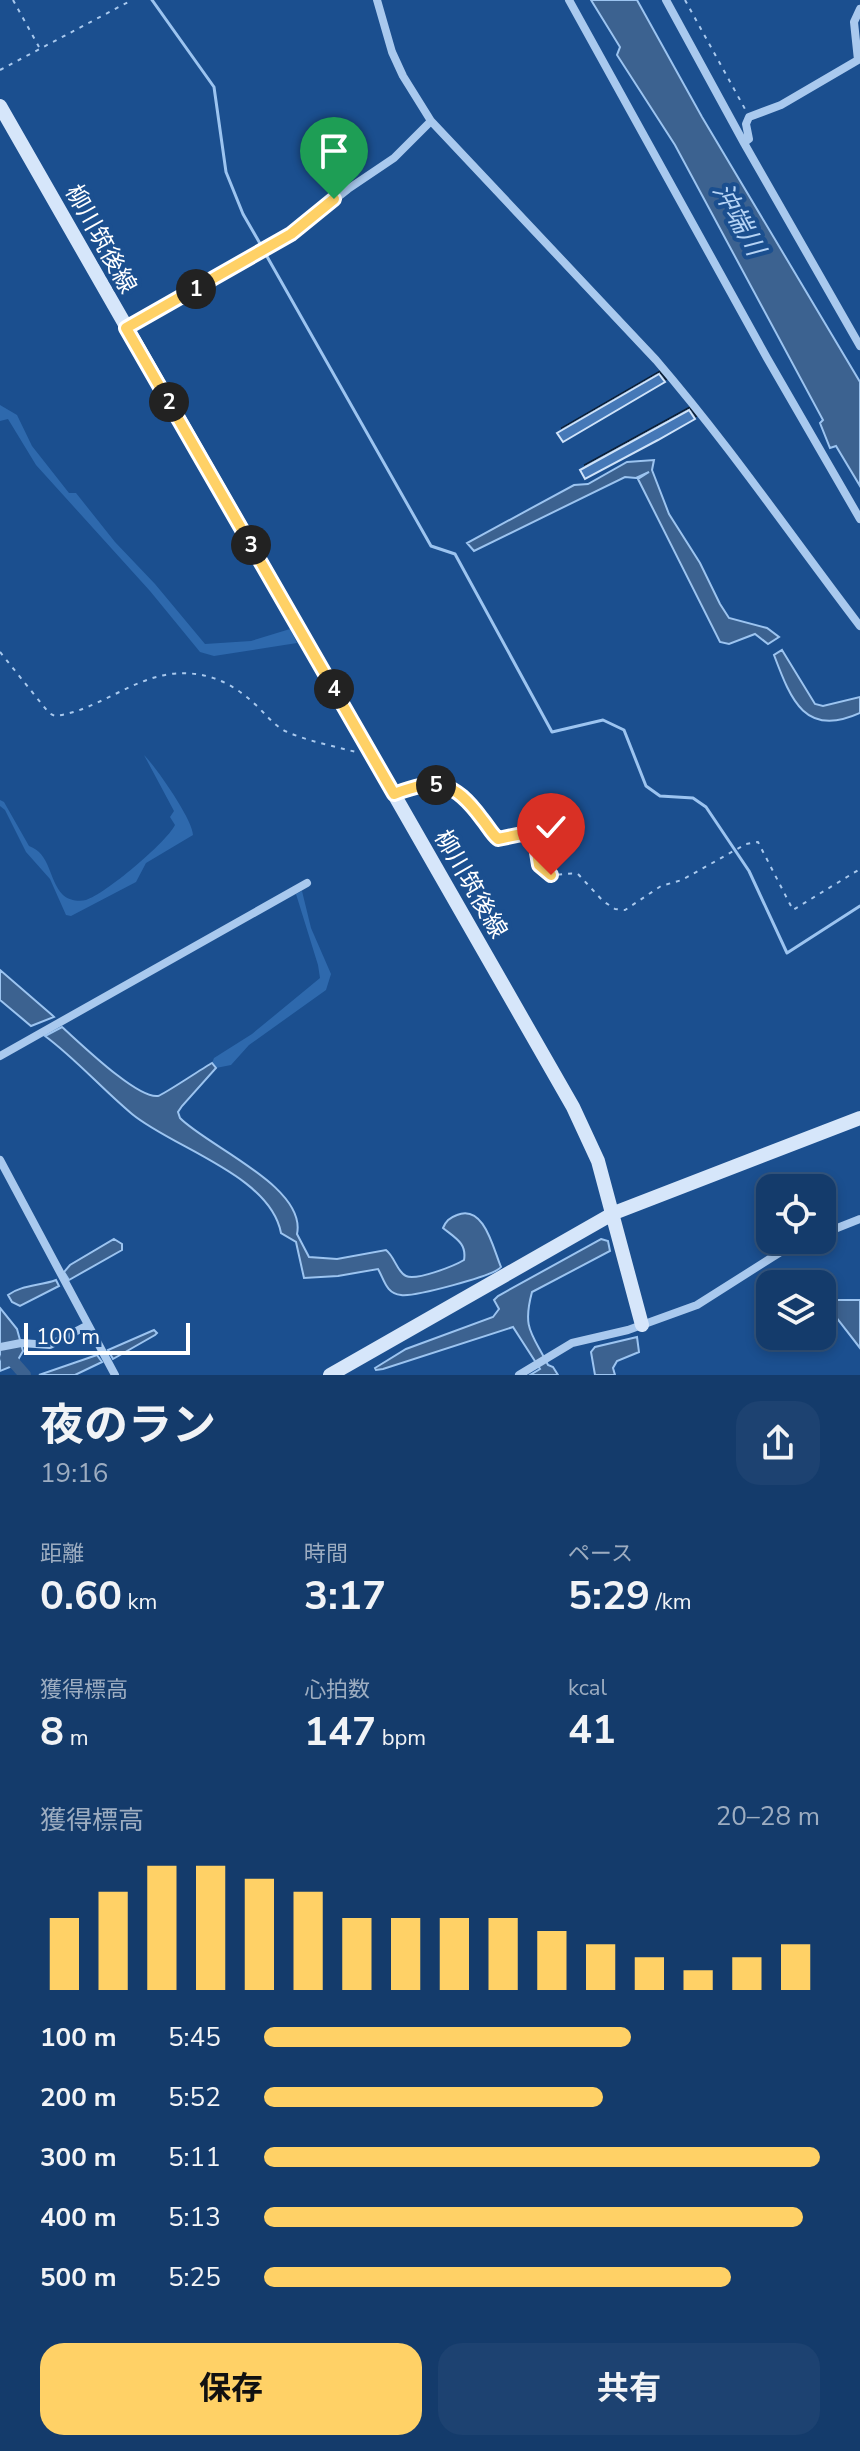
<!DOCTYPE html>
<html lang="ja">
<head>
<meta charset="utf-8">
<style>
  :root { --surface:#143b6b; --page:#1d4271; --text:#f1f3f6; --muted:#9dadc1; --line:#33557e; --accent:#ffd166 }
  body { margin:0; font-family:"Nunito Sans","Noto Sans JP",sans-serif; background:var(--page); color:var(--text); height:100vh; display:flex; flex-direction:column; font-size:30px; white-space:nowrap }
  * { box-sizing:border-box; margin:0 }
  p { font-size:26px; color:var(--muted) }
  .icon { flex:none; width:44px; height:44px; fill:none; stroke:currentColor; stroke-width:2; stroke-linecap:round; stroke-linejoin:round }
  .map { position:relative; height:1375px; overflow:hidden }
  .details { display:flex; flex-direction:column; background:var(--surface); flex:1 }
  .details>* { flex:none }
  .controls { position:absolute; left:756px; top:1174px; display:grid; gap:16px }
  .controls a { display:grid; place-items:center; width:80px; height:80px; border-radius:16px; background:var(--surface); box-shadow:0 4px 12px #0003,0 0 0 2px var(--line); font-size:40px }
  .scale { position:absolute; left:24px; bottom:20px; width:166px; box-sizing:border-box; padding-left:8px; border:4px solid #fff; border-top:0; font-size:22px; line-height:28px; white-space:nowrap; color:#fff; -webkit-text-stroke:6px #1b4f8f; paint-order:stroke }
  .pin { position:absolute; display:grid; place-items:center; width:68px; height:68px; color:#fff; margin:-82px -34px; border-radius:50% 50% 50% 0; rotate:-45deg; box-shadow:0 0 8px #0007 }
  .pin .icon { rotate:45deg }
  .km { position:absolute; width:40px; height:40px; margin:-20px; border-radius:50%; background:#222; color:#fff; font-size:22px; line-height:40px; text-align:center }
  .round { display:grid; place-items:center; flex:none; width:84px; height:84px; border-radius:24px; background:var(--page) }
  .head { display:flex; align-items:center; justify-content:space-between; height:136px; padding:0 40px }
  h1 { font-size:44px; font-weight:700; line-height:60px }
  .metrics { display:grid; grid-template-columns:repeat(3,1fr); gap:12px; height:136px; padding:8px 40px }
  .metrics div { display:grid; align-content:center }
  .metrics b { font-size:40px; font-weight:700 }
  .metrics small { font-size:22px; font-weight:400 }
  .metrics p { font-size:22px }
  .chart { height:224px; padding:16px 40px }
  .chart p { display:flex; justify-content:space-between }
  .chart svg { width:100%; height:144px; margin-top:8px; stroke:var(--accent); stroke-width:6 }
  .primary-button { display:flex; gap:16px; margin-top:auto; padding:16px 40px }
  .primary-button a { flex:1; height:92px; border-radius:24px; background:var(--accent); color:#111; font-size:32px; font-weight:700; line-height:92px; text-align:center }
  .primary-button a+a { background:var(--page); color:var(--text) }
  ul { padding:0 40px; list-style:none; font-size:26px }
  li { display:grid; grid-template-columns:128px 96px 1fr; align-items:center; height:60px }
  li i { height:20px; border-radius:10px; background:var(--accent) }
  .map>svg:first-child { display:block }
  .green { fill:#2e69ad }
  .water { fill:#3c6290; stroke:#9cc4f0; stroke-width:2 }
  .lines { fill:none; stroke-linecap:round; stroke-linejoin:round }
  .stream { stroke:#9cc4f0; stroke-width:3 }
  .canal { stroke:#3c6290; stroke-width:12 }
  .building { fill:#4478b7; stroke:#cfe3fa; stroke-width:2; filter:url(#shadow) }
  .path { stroke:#a9c9ee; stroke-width:2; stroke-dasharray:4 6; stroke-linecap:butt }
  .street { stroke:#a9c9ee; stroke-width:8 }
  .secondary { stroke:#d6e6fa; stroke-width:14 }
  .route-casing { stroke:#fff; stroke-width:16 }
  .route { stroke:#ffd166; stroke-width:10 }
  .labels { text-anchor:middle; stroke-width:8; stroke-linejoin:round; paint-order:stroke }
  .street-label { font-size:24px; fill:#fff; stroke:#1b4f8f }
  .water-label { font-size:26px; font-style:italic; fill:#b5d3f5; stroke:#1b4f8f }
</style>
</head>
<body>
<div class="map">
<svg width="860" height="1375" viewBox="0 0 860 1375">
  <defs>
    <filter id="shadow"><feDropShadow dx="5" dy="-5" stdDeviation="0" flood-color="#0009"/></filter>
  </defs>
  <rect width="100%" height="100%" fill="#1b4f8f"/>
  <!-- green -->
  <path class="green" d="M0,405L17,415L32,446L69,493H76L115,542L155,584L205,644L251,641L290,629L297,643L214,656L200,652L150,591L36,465L8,419L0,421Z
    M144,755C156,767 193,820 193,835L146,863L136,882L71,916L66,915L50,879L26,852L5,810L0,806V800L4,802L29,846C51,854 48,879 63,895C68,900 79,902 86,900C105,894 166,843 175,825L170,817L174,811Z
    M302,891L311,928L331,974L326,990L249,1045L231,1065L216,1068L212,1063L214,1058L252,1034L320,978L318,965L296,894Z"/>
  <!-- water -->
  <path class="water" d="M591,0H637L702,117L860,382V486L836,446L830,448L820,423L823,420L675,145L617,55L620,47Z
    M654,460L652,470L669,514L700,563L720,604L729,618L767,628L779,637L768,644L755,634L729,644L720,642L638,479L649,472L636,478L625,477L474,551L467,543L574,485L588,484L627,462Z
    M782,650L815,704L823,706L860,697V713C805,738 791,700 774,655Z
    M0,970L52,1015L54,1017L31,1026L0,1000Z
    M62,1027C79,1042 137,1099 158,1096C163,1095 203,1068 212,1063L216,1068L182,1106L178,1112L180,1118C207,1146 307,1187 297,1234L309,1257L337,1259L386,1250C395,1257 397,1272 406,1276C416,1281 454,1266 464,1260C467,1243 455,1238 443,1228C446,1221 449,1218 457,1215C484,1204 493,1248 501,1267C494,1276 414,1297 401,1295C386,1294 384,1279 378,1269L338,1276L304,1278L296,1242L281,1233C270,1175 173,1148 132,1114C102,1089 76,1059 45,1036Z
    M114,1239L122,1244V1250L69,1280L64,1272L70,1265Z
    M601,1239L608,1241L610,1251L532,1292C522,1329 532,1333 548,1365L553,1367L558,1375H530L540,1369L513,1327L383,1369L376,1370L375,1368L406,1349L493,1317L499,1309L494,1300L498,1296Z
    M56,1280L59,1286L20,1306L12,1302L8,1295C21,1285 40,1286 56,1280Z
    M822,1286L837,1300H860V1348L822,1299Z
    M0,1308L17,1329L23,1351L15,1365L0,1371Z
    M154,1330L157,1333L155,1335L113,1359L108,1350Z
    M637,1337L639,1352L617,1361L613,1368L615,1375H595L591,1352L595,1347Z
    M97,1355L102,1362L75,1375H39Z"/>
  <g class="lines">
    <!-- stream -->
    <path class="stream" d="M152,0L214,87L226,172L243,214L262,247
      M265,253L431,546L455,554L552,732L603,720L624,730L646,786L660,796L693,798L706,807L749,871L787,953L860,906"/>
    <!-- canal -->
    <path class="canal" d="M6,1358H10L25,1375"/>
  </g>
  <!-- building -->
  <path class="building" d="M659,374L665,382L563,442L557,433Z
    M689,410L695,419L658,440L585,479L580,470Z"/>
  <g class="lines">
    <!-- path -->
    <path class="path" d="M13,0L39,47
      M685,0L745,109
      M0,70L132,0
      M0,652L49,713L55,716C96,711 129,680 170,674C206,670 232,682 258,707C267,716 274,725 285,731C307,741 333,746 356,752
      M407,789C441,776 461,791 482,819C488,826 490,833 498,839C509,839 524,828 533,840C540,850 534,867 547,873C556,877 568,872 578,874L603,901L615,909L625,910L661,886L682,880L746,844L758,842L793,910L860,869"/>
    <!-- street -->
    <path class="street" d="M377,0L392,52L403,76L431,121L656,360C729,445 792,537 860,626
      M569,0L767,358L860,519
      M666,0L744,143L860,346
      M744,143L749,139L746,124L749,117L781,105L858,60L854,22L860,9
      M126,328L291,234L348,189L394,158L431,121
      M0,1056L307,883
      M0,1160L115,1375
      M822,1234L860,1219
      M0,1347L21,1343L50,1345L88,1325
      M519,1375L572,1343L628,1330L697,1305L790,1246L806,1240"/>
    <!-- secondary -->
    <path class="secondary" d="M0,106L573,1107L598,1161L642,1325
      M330,1375L614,1213L860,1118"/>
  </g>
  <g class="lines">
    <defs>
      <path id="route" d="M334,199L291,234L126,328L394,794C437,778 453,780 482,819C488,826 491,833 498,839L522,834L529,835L536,846L539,865L551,875"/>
    </defs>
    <!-- route casing -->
    <use href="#route" class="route-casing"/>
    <!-- route -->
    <use href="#route" class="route"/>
  </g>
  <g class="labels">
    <!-- street labels -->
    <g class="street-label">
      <text transform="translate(101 239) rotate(61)" y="8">柳川筑後線</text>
      <text transform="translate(471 884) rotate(60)" y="8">柳川筑後線</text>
    </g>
    <!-- water labels -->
    <g class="water-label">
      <text transform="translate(739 219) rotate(61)" y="9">沖端川</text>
    </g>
  </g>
</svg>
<div class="controls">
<a><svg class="icon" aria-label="locate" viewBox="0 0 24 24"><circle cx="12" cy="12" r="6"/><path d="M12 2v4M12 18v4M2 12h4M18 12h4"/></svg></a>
<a><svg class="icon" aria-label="layers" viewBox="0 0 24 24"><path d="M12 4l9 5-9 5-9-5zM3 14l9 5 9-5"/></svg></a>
</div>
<div class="scale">100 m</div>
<div class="pin" style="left:334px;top:199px;background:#1e9e55"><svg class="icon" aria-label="arrive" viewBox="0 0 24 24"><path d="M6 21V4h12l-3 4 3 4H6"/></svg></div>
<div class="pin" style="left:551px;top:875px;background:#d93025"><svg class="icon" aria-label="check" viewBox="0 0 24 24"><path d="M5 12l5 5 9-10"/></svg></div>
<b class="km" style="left:196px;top:289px">1</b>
<b class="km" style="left:169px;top:402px">2</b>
<b class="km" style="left:251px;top:545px">3</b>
<b class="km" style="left:334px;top:689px">4</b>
<b class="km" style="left:436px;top:785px">5</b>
</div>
<section class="details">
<div class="head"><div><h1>夜のラン</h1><p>19:16</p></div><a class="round"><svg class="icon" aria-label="share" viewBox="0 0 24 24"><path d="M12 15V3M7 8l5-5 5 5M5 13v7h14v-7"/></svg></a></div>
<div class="metrics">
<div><p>距離</p><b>0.60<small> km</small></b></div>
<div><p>時間</p><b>3:17</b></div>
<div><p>ペース</p><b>5:29<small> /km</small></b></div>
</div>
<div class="metrics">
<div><p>獲得標高</p><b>8<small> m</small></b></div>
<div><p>心拍数</p><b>147<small> bpm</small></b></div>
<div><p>kcal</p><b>41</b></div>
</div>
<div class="chart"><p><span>獲得標高</span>20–28 m</p>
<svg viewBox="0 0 160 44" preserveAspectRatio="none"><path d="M5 44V22M15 44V14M25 44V6M35 44V6M45 44V10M55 44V14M65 44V22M75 44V22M85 44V22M95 44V22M105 44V26M115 44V30M125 44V34M135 44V38M145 44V34M155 44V30"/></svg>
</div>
<ul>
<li><b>100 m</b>5:45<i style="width:66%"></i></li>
<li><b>200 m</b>5:52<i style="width:61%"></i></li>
<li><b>300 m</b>5:11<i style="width:100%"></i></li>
<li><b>400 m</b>5:13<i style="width:97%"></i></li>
<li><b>500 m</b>5:25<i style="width:84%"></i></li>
</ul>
<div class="primary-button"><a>保存</a><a>共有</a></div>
</section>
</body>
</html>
